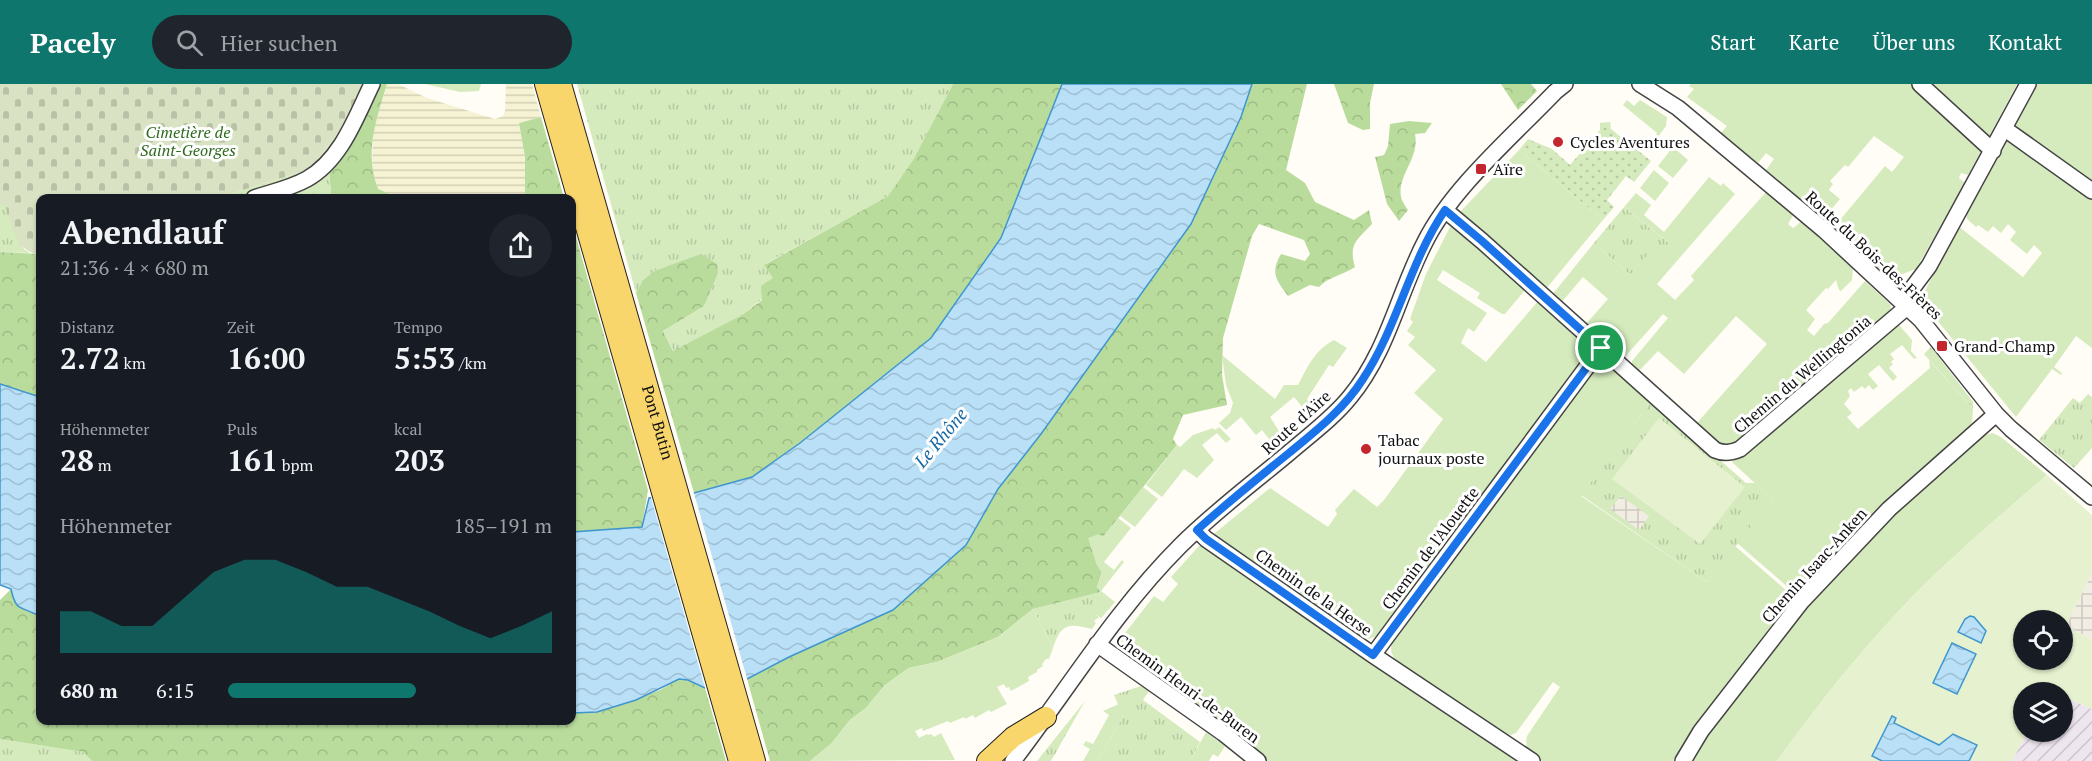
<!DOCTYPE html>
<html lang="de">
<head>
<meta charset="utf-8">
<style>
  :root { --surface:#171b24; --page:#20242c; --text:#f1f3f6; --muted:#9ea1a6; --accent:#0f766e }
  body { margin:0; font-family:"PT Serif",serif; background:var(--page); color:var(--text); height:100vh; display:flex; flex-direction:column; font-size:22px; white-space:nowrap }
  * { box-sizing:border-box; margin:0 }
  p { font-size:20px; color:var(--muted) }
  .icon { flex:none; width:33px; height:33px; fill:none; stroke:currentColor; stroke-width:2; stroke-linecap:round; stroke-linejoin:round }
  .map { position:relative; flex:1; overflow:hidden }
  .drawer { position:absolute; left:36px; top:110px; width:540px; height:531px; display:flex; flex-direction:column; background:var(--surface); border-radius:12px; box-shadow:0 2px 4px #0004 }
  .drawer>* { flex:none }
  .fabs { position:absolute; left:2013px; top:526px; display:grid; gap:12px }
  .fabs a { display:grid; place-items:center; width:60px; height:60px; border-radius:50%; background:var(--surface); box-shadow:0 2px 4px #0004; font-size:30px }
  .pin { position:absolute; display:grid; place-items:center; width:51px; height:51px; color:#fff; margin:-26px; border:3px solid #fff; border-radius:50%; box-shadow:0 2px 6px #0007 }
  .round { display:grid; place-items:center; flex:none; width:63px; height:63px; border-radius:32px; background:var(--page) }
  .head { display:flex; align-items:center; justify-content:space-between; height:102px; padding:0 24px }
  h1 { font-size:33px; font-weight:700; line-height:45px }
  .metrics { display:grid; grid-template-columns:repeat(3,1fr); gap:9px; height:102px; padding:6px 24px }
  .metrics div { display:grid; align-content:center }
  .metrics b { font-size:30px; font-weight:700 }
  .metrics small { font-size:16px; font-weight:400 }
  .metrics p { font-size:16px }
  .chart { height:168px; padding:12px 24px }
  .chart p { display:flex; justify-content:space-between }
  .chart svg { width:100%; height:108px; margin-top:6px; fill:var(--accent); opacity:.7 }
  ul { padding:0 24px; list-style:none; font-size:20px }
  li { display:grid; grid-template-columns:96px 72px 1fr; align-items:center; height:45px }
  li i { height:15px; border-radius:8px; background:var(--accent) }
  header { display:flex; align-items:center; gap:36px; box-sizing:border-box; height:84px; padding:0 30px; background:var(--accent); color:#fff }
  header strong { font-size:28px }
  nav { display:flex; gap:33px; margin-inline-start:auto; font-size:21px }
  .search { width:420px; height:54px; background:var(--page); display:flex; align-items:center; gap:15px; box-sizing:border-box; padding:0 21px; border-radius:33px; color:var(--muted); font-size:22px }
  .map>svg:first-child { display:block }
  .industrial { fill:url(#industrial-furrows) }
  .farmland { fill:url(#farmland-rules) }
  .grass { fill:url(#grass-tufts) }
  .forest { fill:url(#forest-crowns) }
  .cemetery { fill:url(#cemetery-stones) }
  .park { fill:url(#park-dots) }
  .garden { fill:#d5ebbd }
  .pitch { fill:#e6f2cf; fill-rule:evenodd }
  .plaza { fill:url(#plaza-grid) }
  .water { fill:url(#water-waves); stroke:#3f96cf; stroke-width:1.5 }
  .pier { fill:#fffdf5 }
  .lines { fill:none; stroke-linecap:round; stroke-linejoin:round }
  .minor-casing { stroke:#444; stroke-width:18 }
  .major-casing { stroke:#222; stroke-width:22 }
  .minor { stroke:#fff; stroke-width:15 }
  .major { stroke:#f9d66b; stroke-width:20 }
  .route-casing { stroke:#fff; stroke-width:12 }
  .route { stroke:#1a73e8; stroke-width:8 }
  .poi-dot { fill:#c4262e; stroke:#fff; stroke-width:2 }
  .labels { text-anchor:middle; stroke-width:6; stroke-linejoin:round; paint-order:stroke }
  .park-label { font-size:16px; font-style:italic; fill:#2f6b1f; stroke:#fff }
  .poi-label { font-size:16px; fill:#111; stroke:#fff; text-anchor:start }
  .street-label { font-size:16px; fill:#111; stroke:#fff }
  .water-label { font-size:18px; font-style:italic; fill:#1768a6; stroke:#fff }
</style>
</head>
<body>
<header>
<strong>Pacely</strong>
<div class="search"><svg class="icon" aria-label="search" viewBox="0 0 24 24"><circle cx="10" cy="10" r="6"/><path d="M15 15l6 6"/></svg>Hier suchen</div>
<nav><a>Start</a><a>Karte</a><a>Über uns</a><a>Kontakt</a></nav>
</header>
<div class="map">
<svg width="2092" height="677" viewBox="0 0 2092 677">
  <defs>
    <pattern id="industrial-furrows" width="10" height="10" patternUnits="userSpaceOnUse" patternTransform="scale(1.5)"><rect width="10" height="10" fill="#eee6ef"/><path d="M-1 1l2-2M0 10L10 0M9 11l2-2" fill="none" stroke="#cbc4cc"/></pattern>
    <pattern id="farmland-rules" width="6" height="5" patternUnits="userSpaceOnUse" patternTransform="scale(1.5)"><rect width="6" height="5" fill="#f6f3d4"/><path d="M0 2.5h6" fill="none" stroke="#d2cfb5"/></pattern>
    <pattern id="grass-tufts" width="24" height="20" patternUnits="userSpaceOnUse" patternTransform="scale(1.5)"><rect width="24" height="20" fill="#d5ebbd"/><path d="M3 7l-1-3M5 7V3M7 7l1-3M15 17l-1-3M17 17v-4M19 17l1-3" fill="none" stroke="#b6c8a1"/></pattern>
    <pattern id="forest-crowns" width="20" height="18" patternUnits="userSpaceOnUse" patternTransform="scale(1.5)"><rect width="20" height="18" fill="#b9dc9c"/><path d="M2 6a3 3 0 1 1 6 0M12 15a3 3 0 1 1 6 0" fill="none" stroke="#9ebc85"/></pattern>
    <pattern id="cemetery-stones" width="16" height="16" patternUnits="userSpaceOnUse" patternTransform="scale(1.5)"><rect width="16" height="16" fill="#d9e3c4"/><path d="M2 7V4a2 2 0 0 1 4 0v3zM10 15v-3a2 2 0 0 1 4 0v3z" fill="#b9c2a7"/></pattern>
    <pattern id="park-dots" width="8" height="8" patternUnits="userSpaceOnUse" patternTransform="scale(1.5)"><rect width="8" height="8" fill="#d5ebbd"/><path d="M2 2h.1M6 6h.1" fill="none" stroke="#b6c8a1" stroke-width="1.8" stroke-linecap="round"/></pattern>
    <pattern id="plaza-grid" width="8" height="8" patternUnits="userSpaceOnUse" patternTransform="scale(1.5)"><rect width="8" height="8" fill="#f1ede2"/><path d="M0 4h8M4 0v8" fill="none" stroke="#cecac1"/></pattern>
    <pattern id="water-waves" width="16" height="10" patternUnits="userSpaceOnUse" patternTransform="scale(1.5)"><rect width="16" height="10" fill="#b9e0f7"/><path d="M0 5q4-4 8 0t8 0" fill="none" stroke="#9ebfd3"/></pattern>
  </defs>
  <rect width="100%" height="100%" fill="#fffdf5"/>
  <!-- industrial -->
  <path class="industrial" d="M2063,612L2092,625V677H2012L2027,648H2062Z"/>
  <!-- farmland -->
  <path class="farmland" d="M387,0H398L427,14L495,35L503,32L505,27L506,0H532L541,33L519,39L525,73V114H400L378,105L372,89L373,46Z"/>
  <!-- grass -->
  <path class="grass" d="M577,0H953L913,76L888,112L765,180L774,194L762,215L742,231L674,268L663,247L704,222L717,181L701,171L654,187L643,196L636,209Z
    M348,38C341,49 334,64 325,74C300,99 251,114 217,114L308,86Z
    M329,85L331,111L315,114H288V108Z
    M5,120L24,165L30,169L0,168V122Z
    M1624,123L1670,160L1663,167L1656,162L1630,191L1594,159Z
    M1931,263L1973,318V325L1924,270Z
    M2088,310L2092,313V364L2074,384L2039,356L2073,314L2080,319Z
    M1652,316L1746,399H1755L1773,416L1707,498L1581,411Z
    M1101,508L1089,525L1099,533L1094,537L1096,539L1092,545C1069,539 1061,539 1053,564L1033,525Z
    M1141,602L1149,607L1143,616L1200,658L1190,677H1098L1123,632L1114,611Z
    M1085,617L1051,677H1037Z
    M0,655L83,668L92,677H0Z"/>
  <!-- forest -->
  <path class="forest" d="M378,0H387C376,36 364,69 378,105L400,114H315L331,111L329,85Z
    M953,0H1062L1001,154L931,254L800,359L752,393L694,409L636,209L643,196L654,187L701,170L717,180L718,189L704,222L663,247L673,267L742,231L762,216L761,202L773,194L764,181L888,112L913,76Z
    M1252,0H1307L1286,86L1305,99L1315,118L1354,136L1369,126L1372,140C1357,156 1348,160 1355,183C1343,191 1330,192 1319,203L1310,201L1288,212C1276,196 1270,189 1281,170L1305,177L1310,170L1304,156L1259,140L1252,152L1223,254L1222,291L1227,321L1183,331L1173,355L1177,361L1103,453L1096,479L1102,488L1097,503L1101,508L1033,525L998,553L937,578L909,584L885,601L866,624L850,636L831,660L810,677H770L747,595L789,573L893,526L966,461L998,405L1041,350L1191,140L1241,33Z
    M1334,0H1374L1370,19V45L1363,46L1348,39Z
    M1501,0H1531L1537,7L1518,26Z
    M541,33L564,114H525V73L519,39Z
    M1409,37L1432,39L1425,49L1415,50C1420,74 1397,91 1401,113C1402,117 1405,122 1408,126L1399,137L1387,120L1375,73L1384,71L1388,62L1390,40Z
    M572,139L648,406L642,443L572,448Z
    M0,168L40,170V313L0,300Z
    M11,505C21,533 22,519 40,533V636H572V629L597,628L660,606L679,595L688,596L705,604L726,677H92L83,668L0,655V516Z"/>
  <!-- cemetery -->
  <path class="cemetery" d="M0,0H365L348,38L308,86L217,114H40V170C15,169 12,140 5,121L0,122Z"/>
  <!-- park -->
  <path class="park" d="M1610,38L1611,45L1651,77L1634,98L1626,92L1607,116L1614,123L1603,136L1519,66L1528,55L1552,65L1570,81L1600,46V39Z"/>
  <!-- garden -->
  <path class="garden" d="M425,0H481L479,7L460,8Z
    M1691,0H1916L1982,65L1968,91L1961,89L1959,94L1965,99L1916,185L1897,192L1887,191L1834,143L1885,82L1892,88L1904,73L1874,52L1848,83L1845,81L1830,97L1833,100L1829,106L1840,115L1828,129L1824,126L1819,130L1766,86L1774,75L1766,69L1758,79L1721,49L1727,42L1687,13L1694,5L1689,2Z
    M1927,0H2017L1988,54Z
    M2036,0H2092V99L2018,46L2014,41Z
    M1627,16L1634,22L1640,16L1667,33L1666,42L1655,57L1653,56L1657,49L1623,21Z
    M2013,56L2092,113V264L2076,252L2054,283L2062,289L2061,291L2052,285L2016,333L1928,225L1925,207L1958,142L2023,193L2042,169L2034,161L2027,170L2010,156L2016,148L2008,140L2001,149L1993,142L1988,148L1978,141L1976,143L1967,135L1966,130L1979,105L1982,104L1985,98L1983,96L2005,57Z
    M1673,63L1688,76L1673,94L1658,82Z
    M1519,66L1603,136L1545,206L1462,133L1461,127Z
    M1654,86L1669,99L1655,117L1640,104Z
    M1709,93L1721,102L1723,99L1735,110L1657,200L1675,216L1694,196L1691,192L1767,107L1794,130L1788,140L1793,144L1802,137L1853,184L1852,196L1841,207L1839,206L1836,196L1828,205L1826,204L1806,226L1815,235L1807,246L1814,252L1824,240L1828,239L1865,197L1891,221L1889,232L1730,364L1723,363L1696,340L1767,260L1736,232L1684,290L1658,267L1638,288L1632,283V277L1668,234L1663,230L1623,275L1585,241L1608,215L1583,193L1561,219L1552,211L1594,159L1630,191L1656,161L1663,167L1669,159L1624,123L1636,109L1651,121L1644,131L1664,148Z
    M1450,143H1455L1526,203L1525,206L1505,230H1502L1477,214L1480,209L1443,186L1437,196L1487,229L1474,248L1468,244L1461,259L1486,278L1539,216L1583,255C1587,264 1587,268 1584,277L1382,550L1369,555L1361,553L1216,454L1215,449L1270,404L1328,443L1337,430L1335,426L1354,405L1377,423L1384,416L1443,335L1414,309L1436,286L1408,261L1415,253L1407,247L1413,238L1410,235L1426,190Z
    M1895,241H1899L1912,256L1911,267L1917,274L1914,275L1902,261L1890,270L1894,275L1891,278L1893,280L1889,284L1897,293L1893,297L1879,281L1868,290L1878,302L1873,306L1869,301L1865,305L1862,302L1854,308L1851,304L1848,307L1850,312L1844,320L1852,329L1847,333L1858,345L1930,284L1929,276L1973,325L1972,339L1967,346C1907,398 1851,452 1798,512L1737,459L1773,416L1732,378L1848,281L1857,277V274Z
    M1334,256L1347,264L1333,283L1329,281L1307,315L1317,327L1310,332L1294,313L1270,333L1279,347L1270,356L1262,346L1256,351L1241,333L1226,346L1219,339L1230,329L1233,319L1226,301L1222,271L1275,315L1284,301H1298C1308,282 1315,266 1334,256Z
    M1601,281H1611L1652,316L1581,412L1707,498L1735,462L1795,514L1721,608L1673,677H1542C1531,670 1524,666 1527,652L1560,603L1553,598L1516,649L1510,651L1503,650L1398,578C1391,571 1390,566 1392,556L1592,285Z
    M1219,343L1231,355L1226,359L1217,349L1202,361L1214,376L1197,394L1184,385L1162,413L1146,401L1177,361L1180,363L1193,351L1213,344L1215,346Z
    M1993,349L2001,353L2047,391C2001,431 1954,470 1911,514C1862,565 1818,620 1777,677H1692C1761,568 1848,469 1945,384C1959,372 1975,352 1993,349Z
    M1143,403L1158,415L1135,443L1120,432Z
    M1118,434L1131,444L1104,478L1114,486L1122,476L1124,478L1101,507L1115,518L1101,534L1088,525L1101,508L1097,503L1102,488L1096,479L1088,454L1099,450L1103,453Z
    M1199,462H1207L1522,677H1267L1232,649L1120,570L1117,565L1118,558L1154,512L1163,518L1178,500L1171,493Z
    M1033,525L1053,564L1049,575H1046L1042,580L1043,582L1037,586V588L1028,593L1029,597L1011,607L1009,603L1006,604L1004,600L997,603L1007,620L991,628L989,626L975,634L973,631L965,635L964,633L950,639L948,637L923,647L922,644L915,647L919,654L927,650L928,651L931,650L934,653L941,649L955,676L810,677L831,660L850,636L866,624L885,601L909,584L937,578L998,553Z
    M1119,620L1123,632L1098,677H1083L1090,665L1083,661L1086,657L1093,660L1109,631L1103,627Z
    M1206,648L1225,662L1218,673L1213,670L1209,677H1190Z"/>
  <!-- pitch -->
  <path class="pitch" d="M1659,334L1745,403L1700,460L1612,395Z
    M2047,391L2092,431V489L2066,542L2092,555V625L2063,612L2062,609H2024V648H2027L2012,677H1969L1977,662L1939,661L1893,639L1873,673L1882,677H1777C1818,620 1862,565 1911,514C1954,470 2001,431 2047,391ZM2024,537H2062V576H2024Z"/>
  <!-- plaza -->
  <path class="plaza" d="M1621,412L1649,432L1639,446L1610,425Z
    M2092,489V555L2066,542Z"/>
  <!-- water -->
  <path class="water" d="M1062,0H1252L1241,33L1191,140L1041,350L998,405L966,461L893,526L789,573L747,595L705,604L688,596L679,595L636,616L597,628L572,629V448L642,443L649,414L694,409L752,393L800,359L931,254L1001,154Z
    M0,300L40,313V533C33,527 21,526 17,521C14,517 12,510 11,505L0,501Z
    M1970,532L1974,533L1986,547L1981,559L1958,548L1965,535Z
    M1952,559L1976,570L1957,610L1933,599Z
    M1892,632L1896,634L1894,639L1939,661L1953,650L1977,661L1969,677H1882L1872,672Z"/>
  <!-- pier -->
  <path class="pier" d="M693,406L748,598L706,607L650,410Z"/>
  <g class="lines">
    <defs>
      <path id="minor" d="M1640,0L1678,24L1824,146L1921,236L1996,330L2011,345L2092,413
        M1920,0L1993,67
        M2005,45L2092,107
        M254,114C272,108 291,104 307,95C341,76 356,33 372,0
        M1445,126L1482,157L1715,366C1724,370 1731,369 1740,365L1907,223
        M1902,218L1929,182L2028,0
        M1197,446L1206,455L1373,571L1532,677
        M1097,560L1223,649L1258,677
        M1373,571L1601,264
        M1013,677C1068,605 1116,526 1180,462C1214,428 1253,399 1290,368C1311,350 1333,334 1350,313C1388,267 1398,210 1425,158C1452,104 1513,52 1555,8L1565,0
        M1683,677L1701,647L1802,517L1889,425L1996,330"/>
      <g id="major">
        <path d="M545,0L739,677"/>
        <path id="s1" d="M561,0L755,677"/>
        <path d="M987,677L1013,653L1046,633"/>
      </g>
    </defs>
    <!-- minor casing -->
    <use href="#minor" class="minor-casing"/>
    <!-- major casing -->
    <use href="#major" class="major-casing"/>
    <!-- minor -->
    <use href="#minor" class="minor"/>
    <!-- major -->
    <use href="#major" class="major"/>
  </g>
  <g class="lines">
    <defs>
      <path id="route" d="M1445,126L1482,157L1601,264L1373,571L1206,455L1197,446C1227,419 1258,394 1289,369C1316,347 1344,325 1363,295C1398,242 1409,179 1445,126Z"/>
    </defs>
    <!-- route casing -->
    <use href="#route" class="route-casing"/>
    <!-- route -->
    <use href="#route" class="route"/>
  </g>
  <!-- markers -->
  <g class="poi-dot">
    <circle cx="1558" cy="58" r="6"/>
    <rect x="1475" y="79" width="12" height="12" rx="3"/>
    <rect x="1936" y="256" width="12" height="12" rx="3"/>
    <circle cx="1366" cy="365" r="6"/>
  </g>
  <g class="labels">
    <!-- park labels -->
    <g class="park-label">
      <text x="188" y="54">Cimetière de<tspan x="188" dy="18">Saint-Georges</tspan></text>
    </g>
    <!-- poi labels -->
    <g class="poi-label">
      <text x="1570" y="64">Cycles Aventures</text>
      <text x="1493" y="91">Aïre</text>
      <text x="1954" y="268">Grand-Champ</text>
      <text x="1378" y="362">Tabac<tspan x="1378" dy="18">journaux poste</tspan></text>
    </g>
    <!-- street labels -->
    <g class="street-label">
      <text transform="translate(1874 171) rotate(43)" y="6">Route du Bois-des-Frères</text>
      <text transform="translate(1802 290) rotate(-40)" y="6">Chemin du Wellingtonia</text>
      <text dy="6" stroke="none"><textPath href="#s1" startOffset="352">Pont Butin</textPath></text>
      <text transform="translate(1296 338) rotate(-42)" y="6">Route d'Aïre</text>
      <text transform="translate(1430 464) rotate(-53)" y="6">Chemin de l'Alouette</text>
      <text transform="translate(1814 481) rotate(-48)" y="6">Chemin Isaac-Anken</text>
      <text transform="translate(1314 508) rotate(35)" y="6">Chemin de la Herse</text>
      <text transform="translate(1188 604) rotate(36)" y="6">Chemin Henri-de-Buren</text>
    </g>
    <!-- water labels -->
    <g class="water-label">
      <text transform="translate(941 354) rotate(-50)" y="6">Le Rhône</text>
    </g>
  </g>
</svg>
<div class="fabs">
<a><svg class="icon" aria-label="locate" viewBox="0 0 24 24"><circle cx="12" cy="12" r="6"/><path d="M12 2v4M12 18v4M2 12h4M18 12h4"/></svg></a>
<a><svg class="icon" aria-label="layers" viewBox="0 0 24 24"><path d="M12 4l9 5-9 5-9-5zM3 14l9 5 9-5"/></svg></a>
</div>
<div class="pin" style="left:1601px;top:264px;background:#1e9e55"><svg class="icon" aria-label="arrive" viewBox="0 0 24 24"><path d="M6 21V4h12l-3 4 3 4H6"/></svg></div>
<section class="drawer">
<div class="head"><div><h1>Abendlauf</h1><p>21:36 · 4 × 680 m</p></div><a class="round"><svg class="icon" aria-label="share" viewBox="0 0 24 24"><path d="M12 15V3M7 8l5-5 5 5M5 13v7h14v-7"/></svg></a></div>
<div class="metrics">
<div><p>Distanz</p><b>2.72<small> km</small></b></div>
<div><p>Zeit</p><b>16:00</b></div>
<div><p>Tempo</p><b>5:53<small> /km</small></b></div>
</div>
<div class="metrics">
<div><p>Höhenmeter</p><b>28<small> m</small></b></div>
<div><p>Puls</p><b>161<small> bpm</small></b></div>
<div><p>kcal</p><b>203</b></div>
</div>
<div class="chart"><p><span>Höhenmeter</span>185–191 m</p>
<svg viewBox="0 0 160 44" preserveAspectRatio="none"><path d="M0 44V27L10 27L20 33L30 33L40 22L50 11L60 6L70 6L80 11L90 17L100 17L110 22L120 27L130 33L140 38L150 33L160 27V44z"/></svg>
</div>
<ul>
<li><b>680 m</b>6:15<i style="width:58%"></i></li>
</ul>
</section>
</div>
</body>
</html>
